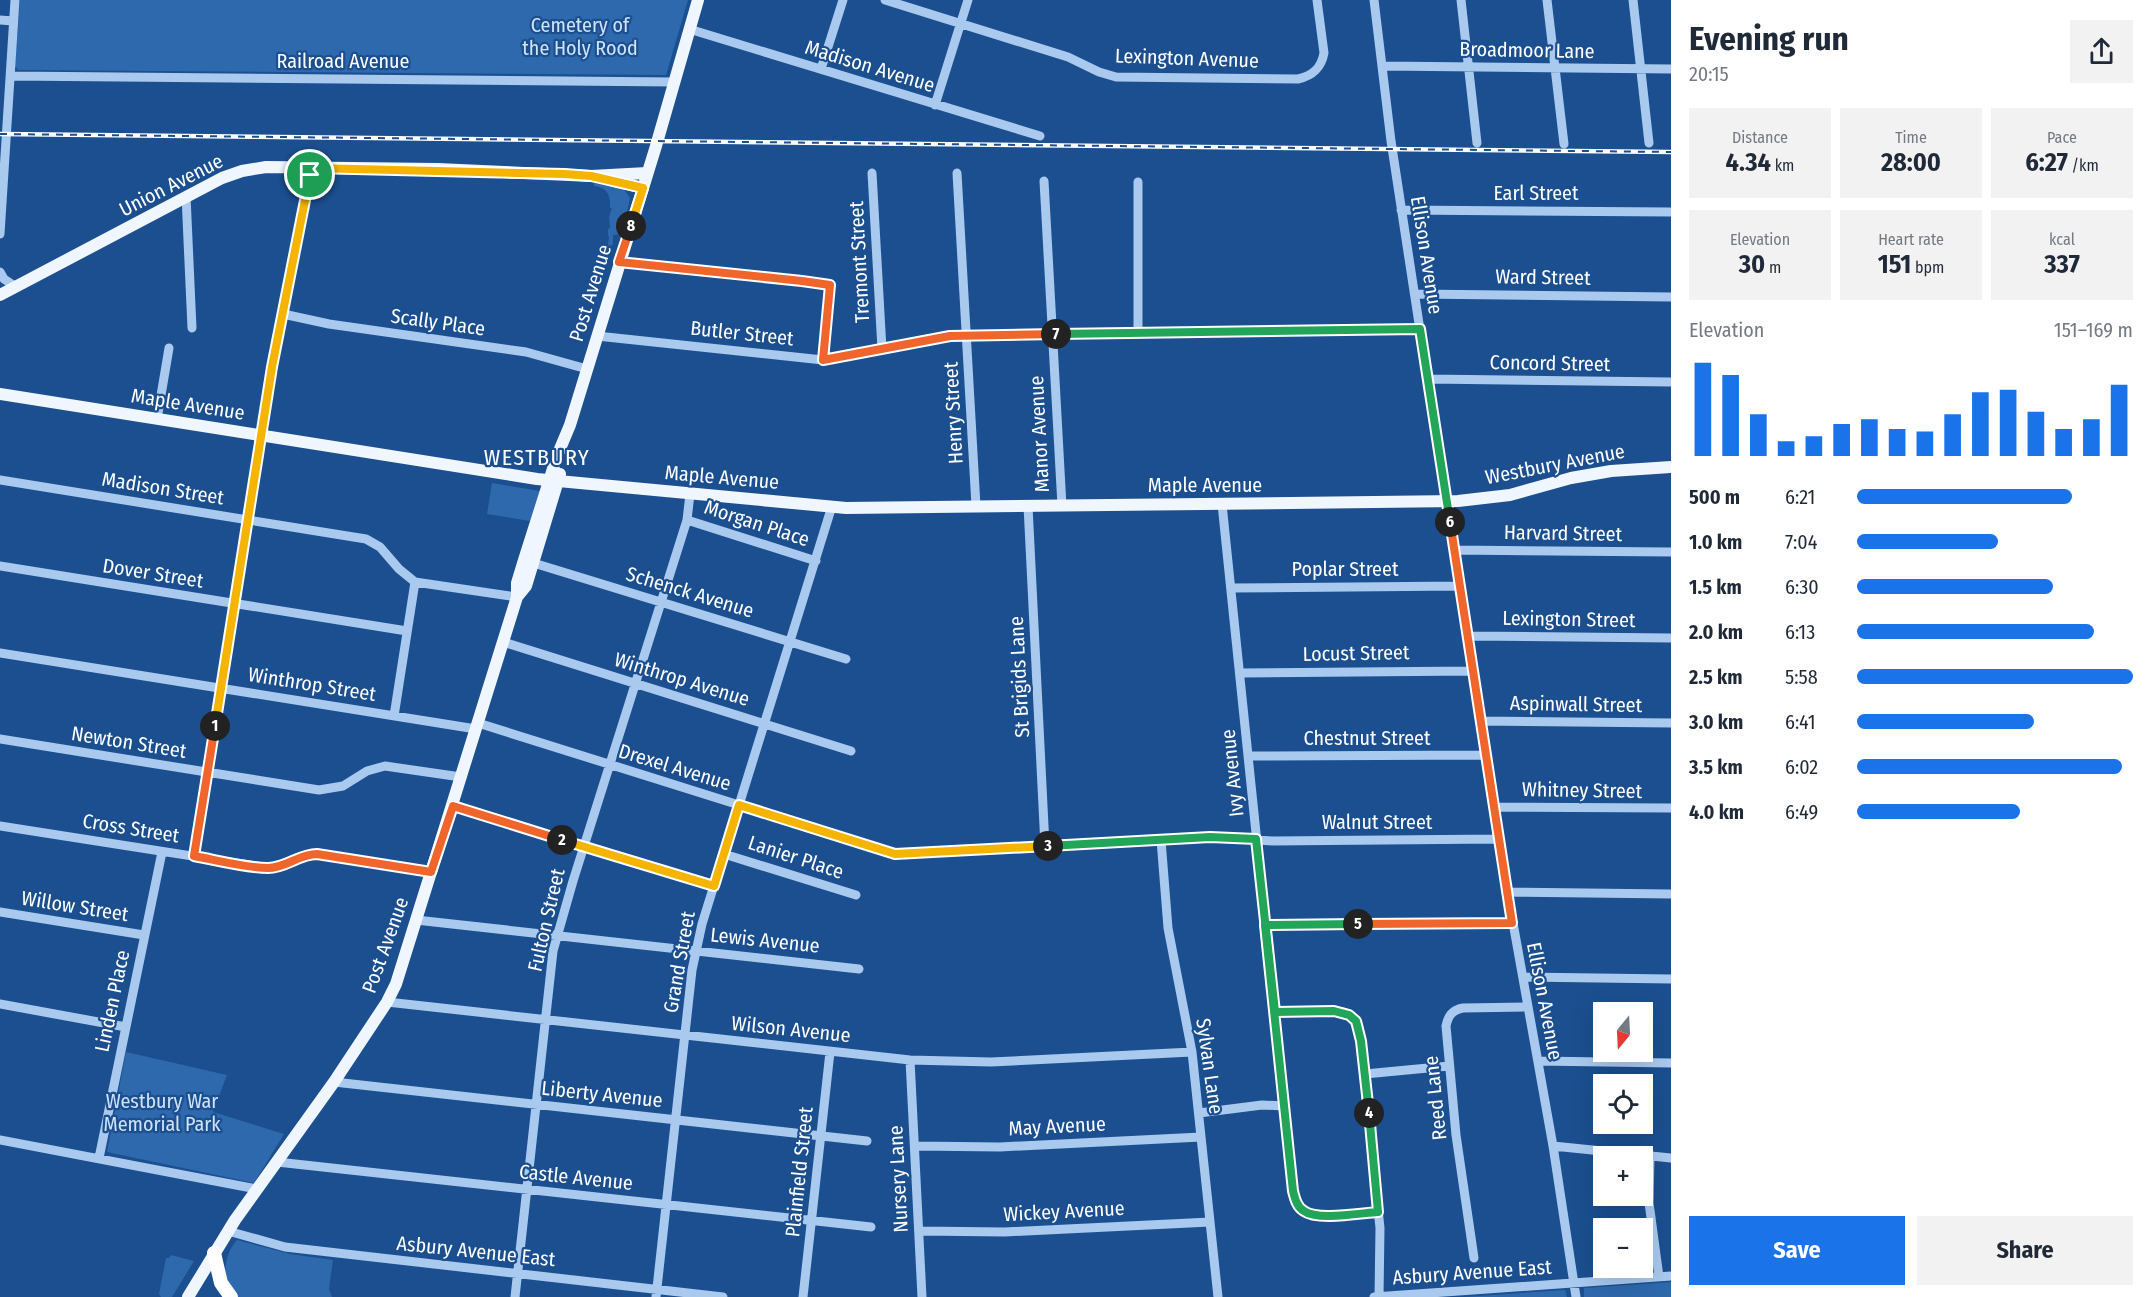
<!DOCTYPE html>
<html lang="en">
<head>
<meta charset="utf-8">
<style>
  :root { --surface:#fff; --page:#f2f2f3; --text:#1f2937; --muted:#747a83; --accent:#1a73e8 }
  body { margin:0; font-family:"Fira Sans Condensed",sans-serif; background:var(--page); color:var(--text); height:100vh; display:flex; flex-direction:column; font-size:22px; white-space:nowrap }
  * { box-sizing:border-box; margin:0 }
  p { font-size:20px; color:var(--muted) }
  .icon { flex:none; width:33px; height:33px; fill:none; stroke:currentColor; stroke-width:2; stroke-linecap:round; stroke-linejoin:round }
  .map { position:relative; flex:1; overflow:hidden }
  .side { display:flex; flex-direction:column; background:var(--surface); width:480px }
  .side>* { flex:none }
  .needle { width:39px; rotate:198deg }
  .buttons { position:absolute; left:1593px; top:1002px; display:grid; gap:12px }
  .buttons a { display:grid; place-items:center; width:60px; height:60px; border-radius:0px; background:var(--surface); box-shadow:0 6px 24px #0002; font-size:30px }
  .pin { position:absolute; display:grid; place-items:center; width:51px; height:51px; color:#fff; margin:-26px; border:3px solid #fff; border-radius:50%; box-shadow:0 2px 6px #0007 }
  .km { position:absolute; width:30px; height:30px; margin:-15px; border-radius:50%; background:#222; color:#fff; font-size:16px; line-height:30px; text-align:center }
  .round { display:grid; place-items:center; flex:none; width:63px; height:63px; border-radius:0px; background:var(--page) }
  .headline { display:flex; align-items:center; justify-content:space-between; height:102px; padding:0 18px }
  h1 { font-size:33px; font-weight:700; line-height:45px }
  .metrics { display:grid; grid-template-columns:repeat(3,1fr); gap:9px; height:102px; padding:6px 18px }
  .metrics div { display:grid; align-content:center; border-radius:0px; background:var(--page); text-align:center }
  .metrics b { font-size:26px; font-weight:700 }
  .metrics small { font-size:16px; font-weight:400 }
  .metrics p { font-size:16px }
  .chart { height:168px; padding:12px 18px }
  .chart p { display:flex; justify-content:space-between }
  .chart svg { width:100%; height:108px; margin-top:6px; stroke:var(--accent); stroke-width:6 }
  .cta { display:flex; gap:12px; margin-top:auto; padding:12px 18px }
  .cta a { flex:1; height:69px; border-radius:0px; background:var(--accent); color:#fff; font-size:24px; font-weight:700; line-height:69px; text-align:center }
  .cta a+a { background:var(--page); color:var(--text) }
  ul { padding:0 18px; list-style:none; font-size:20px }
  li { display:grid; grid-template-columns:96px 72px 1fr; align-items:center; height:45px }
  li i { height:15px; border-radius:8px; background:var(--accent) }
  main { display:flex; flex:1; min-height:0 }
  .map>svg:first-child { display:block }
  .green { fill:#2e69ad }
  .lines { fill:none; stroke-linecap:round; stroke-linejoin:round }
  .minor { stroke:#a9c9ee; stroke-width:9 }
  .major { stroke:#f0f6ff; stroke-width:12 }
  .highway { stroke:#fff; stroke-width:14 }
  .rail-casing { stroke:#fff; stroke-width:4.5 }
  .rail { stroke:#1b4f8f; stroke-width:2; stroke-dasharray:7; stroke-linecap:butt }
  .split-1-casing { stroke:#fff; stroke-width:12 }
  .split-2-casing { stroke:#fff; stroke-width:12 }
  .split-3-casing { stroke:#fff; stroke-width:12 }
  .split-4-casing { stroke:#fff; stroke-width:12 }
  .split-5-casing { stroke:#fff; stroke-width:12 }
  .split-6-casing { stroke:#fff; stroke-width:12 }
  .split-7-casing { stroke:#fff; stroke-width:12 }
  .split-8-casing { stroke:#fff; stroke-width:12 }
  .split-9-casing { stroke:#fff; stroke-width:12 }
  .split-1 { stroke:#f5b400; stroke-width:8 }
  .split-2 { stroke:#f0652b; stroke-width:8 }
  .split-3 { stroke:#f5b400; stroke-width:8 }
  .split-4 { stroke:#22a559; stroke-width:8 }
  .split-5 { stroke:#22a559; stroke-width:8 }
  .split-6 { stroke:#f0652b; stroke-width:8 }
  .split-7 { stroke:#22a559; stroke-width:8 }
  .split-8 { stroke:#f0652b; stroke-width:8 }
  .split-9 { stroke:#f5b400; stroke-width:8 }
  .labels { text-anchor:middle; stroke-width:4.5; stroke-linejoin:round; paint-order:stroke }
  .park-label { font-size:20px; fill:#cfe3fa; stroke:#1b4f8f }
  .street-label { font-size:20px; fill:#fff; stroke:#1b4f8f }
  .quarter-label { font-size:22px; letter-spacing:1.5px; fill:#fff; stroke:#1b4f8f }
</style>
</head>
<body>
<main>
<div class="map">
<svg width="1671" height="1297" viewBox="0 0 1671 1297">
  <rect width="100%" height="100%" fill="#1b4f8f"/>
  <!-- green -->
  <path class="green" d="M20,0H688L666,75L18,70L15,66Z
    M594,183L623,188L630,198L622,234L613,235V244L611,246H608L609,236H608V229L610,228L609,217L612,208H610C611,196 607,187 594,186Z
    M492,483L540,491L530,521L487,514Z
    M126,1052L227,1075L213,1112L284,1134L254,1183L107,1152Z
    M237,1240L290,1254L333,1260L329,1289L332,1297H235C221,1279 223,1256 237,1240Z
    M171,1255L194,1261L172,1297H161L159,1294L166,1258H169Z
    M1671,1282V1297H1584V1288Z
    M1565,1290L1567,1297H1464Z"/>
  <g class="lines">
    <!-- minor -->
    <path class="minor" d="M885,0L1068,57L1099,72L1116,77L1298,79C1312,76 1321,69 1324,53L1317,0
      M1374,0L1391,141L1498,839L1553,1146L1576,1297
      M1461,0L1477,143
      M1547,0L1564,144
      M1633,0L1649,143
      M0,20L13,21
      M689,29L1040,136
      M1382,66L1671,69
      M821,69L843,0
      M11,76L675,82
      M935,105L968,0
      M872,173L882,349
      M957,173L976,506
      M1044,181L1062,506
      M186,196L192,328
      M1401,210L1671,212
      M0,234L15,0
      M619,262L830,285L823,360
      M0,272L4,279L16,287
      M1415,294L1671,297
      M283,314L329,324L526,352L587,369
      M1138,332V182
      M597,336L823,360L950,336L1420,329
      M1428,379L1671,382
      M157,419L169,348
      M0,480L366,539L380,547L399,569L415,582L517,597
      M1222,504L1293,1191C1295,1198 1297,1207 1304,1211C1317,1221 1361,1213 1378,1212
      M1028,506L1045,846
      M687,520L816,561
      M1454,550L1671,552
      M527,561L846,659
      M0,566L407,631
      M1231,588L1460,586
      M1468,636L1671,638
      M503,642L851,751
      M0,653L476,729
      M1240,673L1473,671
      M394,716L415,582
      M1481,721L1671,723
      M478,723L895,854L1211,837L1273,841L1498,839
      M0,739L319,790L343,786L367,771L385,766L461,777
      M1248,756L1485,755
      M453,806L714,887
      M1493,807L1671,808
      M0,826L269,868C286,865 299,854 317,854L431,872
      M1161,840L1168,928L1192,1052L1218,1297
      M724,854L856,895
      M194,857L272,367L312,168
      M1506,892L1671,894
      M0,912L144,935
      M416,920L859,969
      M1265,925L1512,923
      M1523,977L1671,979
      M387,1002L910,1060L991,1062L1192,1052
      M0,1004L126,1027
      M1275,1012H1343L1349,1015L1359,1028L1380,1228L1379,1297
      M910,1060L922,1297
      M1538,1061L1671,1063
      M1365,1074L1449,1066
      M334,1082L867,1141
      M1199,1113L1262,1105L1285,1106
      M0,1140L257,1189
      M915,1146L1000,1147L1201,1137
      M1553,1146L1671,1158
      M1650,1156L1649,1203L1659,1277
      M99,1158L162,852
      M277,1162L871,1227
      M228,1231L285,1247L723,1297
      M919,1231L1005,1232L1210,1222
      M1474,1258L1456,1135L1446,1026C1448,1016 1452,1010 1463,1008L1528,1007
      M515,1297L553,951L573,881L687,520L690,494
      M656,1297L692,970L702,924L832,506
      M803,1297L830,1052
      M1374,1297L1671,1276"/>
    <!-- major -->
    <path class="major" d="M610,180L643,188
      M0,295L222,178L242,171L266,167L438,169L591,176L647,173
      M0,394L537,479L846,508L1458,501L1510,495L1571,478L1611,471L1671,467
      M517,597L526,586L560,474
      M188,1297L235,1220L334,1082L387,1002L396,984L517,597V583L524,560L557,456L570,425L656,146L698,0"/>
    <!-- highway -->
    <path class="highway" d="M214,1253L221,1283L231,1297"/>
    <defs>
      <path id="rail" d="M0,134L1671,152"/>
    </defs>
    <!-- rail casing -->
    <use href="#rail" class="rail-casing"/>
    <!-- rail -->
    <use href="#rail" class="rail"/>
  </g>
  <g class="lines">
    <defs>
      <path id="split-1" d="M215,726L272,367L310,175"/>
      <path id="split-2" d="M215,726L194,856C216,860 246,868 268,868C286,868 299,854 317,854L431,872L453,806L562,840"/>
      <path id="split-3" d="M562,840L714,886L739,805L895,854L1048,846"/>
      <path id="split-4" d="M1048,846L1210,837L1256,839L1275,1012L1334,1011L1349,1015L1356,1021L1361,1041L1369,1113"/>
      <path id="split-5" d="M1358,924L1265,925L1293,1191C1295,1199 1297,1207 1304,1211C1317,1221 1361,1213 1378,1212L1369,1113"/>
      <path id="split-6" d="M1358,924L1512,923L1450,522"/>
      <path id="split-7" d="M1056,334L1420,329L1450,522"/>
      <path id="split-8" d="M631,226L619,262L802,281L830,285L823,360L950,336L1056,334"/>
      <path id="split-9" d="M310,175L312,168L565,174L591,176L643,188L631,226"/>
    </defs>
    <!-- split-1 casing -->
    <use href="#split-1" class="split-1-casing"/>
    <!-- split-2 casing -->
    <use href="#split-2" class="split-2-casing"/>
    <!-- split-3 casing -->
    <use href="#split-3" class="split-3-casing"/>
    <!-- split-4 casing -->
    <use href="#split-4" class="split-4-casing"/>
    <!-- split-5 casing -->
    <use href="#split-5" class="split-5-casing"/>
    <!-- split-6 casing -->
    <use href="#split-6" class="split-6-casing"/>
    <!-- split-7 casing -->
    <use href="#split-7" class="split-7-casing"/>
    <!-- split-8 casing -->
    <use href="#split-8" class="split-8-casing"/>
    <!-- split-9 casing -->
    <use href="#split-9" class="split-9-casing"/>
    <!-- split-1 -->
    <use href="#split-1" class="split-1"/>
    <!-- split-2 -->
    <use href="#split-2" class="split-2"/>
    <!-- split-3 -->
    <use href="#split-3" class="split-3"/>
    <!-- split-4 -->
    <use href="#split-4" class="split-4"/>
    <!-- split-5 -->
    <use href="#split-5" class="split-5"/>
    <!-- split-6 -->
    <use href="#split-6" class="split-6"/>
    <!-- split-7 -->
    <use href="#split-7" class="split-7"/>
    <!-- split-8 -->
    <use href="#split-8" class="split-8"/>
    <!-- split-9 -->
    <use href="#split-9" class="split-9"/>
  </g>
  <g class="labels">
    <!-- park labels -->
    <g class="park-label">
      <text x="580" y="32">Cemetery of<tspan x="580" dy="23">the Holy Rood</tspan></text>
      <text x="162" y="1108">Westbury War<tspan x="162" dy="23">Memorial Park</tspan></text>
    </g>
    <!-- street labels -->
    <g class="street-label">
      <text transform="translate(1527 50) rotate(1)" y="7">Broadmoor Lane</text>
      <text transform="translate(1187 58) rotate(2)" y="7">Lexington Avenue</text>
      <text x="343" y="68">Railroad Avenue</text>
      <text transform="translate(870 66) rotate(17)" y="7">Madison Avenue</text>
      <text transform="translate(171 185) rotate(-27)" y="7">Union Avenue</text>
      <text x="1536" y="200">Earl Street</text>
      <text transform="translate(1427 255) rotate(81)" y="7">Ellison Avenue</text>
      <text transform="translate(859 262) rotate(-93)" y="7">Tremont Street</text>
      <text transform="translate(1543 277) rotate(1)" y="7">Ward Street</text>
      <text transform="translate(590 293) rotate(-73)" y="7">Post Avenue</text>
      <text transform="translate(438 322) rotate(8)" y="7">Scally Place</text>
      <text transform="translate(742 333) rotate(6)" y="7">Butler Street</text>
      <text transform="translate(1550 363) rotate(1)" y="7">Concord Street</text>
      <text transform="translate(188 404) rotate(9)" y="7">Maple Avenue</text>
      <text transform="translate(953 413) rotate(-93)" y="7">Henry Street</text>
      <text transform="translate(1039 434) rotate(-93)" y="7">Manor Avenue</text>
      <text transform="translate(1555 464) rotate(-11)" y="7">Westbury Avenue</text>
      <text transform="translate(722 477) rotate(5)" y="7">Maple Avenue</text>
      <text x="1205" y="492">Maple Avenue</text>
      <text transform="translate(163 488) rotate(9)" y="7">Madison Street</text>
      <text transform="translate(757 523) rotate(18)" y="7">Morgan Place</text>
      <text transform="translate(1563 533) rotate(1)" y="7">Harvard Street</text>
      <text x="1345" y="576">Poplar Street</text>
      <text transform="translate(153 573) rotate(9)" y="7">Dover Street</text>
      <text transform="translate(690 592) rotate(17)" y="7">Schenck Avenue</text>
      <text transform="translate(1569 619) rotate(1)" y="7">Lexington Street</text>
      <text transform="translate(1356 653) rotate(-1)" y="7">Locust Street</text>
      <text transform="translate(1019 677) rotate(-93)" y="7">St Brigids Lane</text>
      <text transform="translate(682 679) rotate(17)" y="7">Winthrop Avenue</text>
      <text transform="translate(312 684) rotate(9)" y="7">Winthrop Street</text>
      <text transform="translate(1576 704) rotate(1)" y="7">Aspinwall Street</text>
      <text x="1367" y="745">Chestnut Street</text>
      <text transform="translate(129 742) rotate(9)" y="7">Newton Street</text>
      <text transform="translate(675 767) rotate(17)" y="7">Drexel Avenue</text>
      <text transform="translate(1232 773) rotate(-96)" y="7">Ivy Avenue</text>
      <text transform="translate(1582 790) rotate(1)" y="7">Whitney Street</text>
      <text x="1377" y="829">Walnut Street</text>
      <text transform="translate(131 828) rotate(9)" y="7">Cross Street</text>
      <text transform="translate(796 857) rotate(18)" y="7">Lanier Place</text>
      <text transform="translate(75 906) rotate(9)" y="7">Willow Street</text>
      <text transform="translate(546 920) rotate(-77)" y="7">Fulton Street</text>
      <text transform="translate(765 940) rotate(6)" y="7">Lewis Avenue</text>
      <text transform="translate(385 945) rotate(-70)" y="7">Post Avenue</text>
      <text transform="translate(679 962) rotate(-80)" y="7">Grand Street</text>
      <text transform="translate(112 1001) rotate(-78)" y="7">Linden Place</text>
      <text transform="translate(1545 1001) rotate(79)" y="7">Ellison Avenue</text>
      <text transform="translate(791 1029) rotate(6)" y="7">Wilson Avenue</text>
      <text transform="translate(1210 1066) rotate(82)" y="7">Sylvan Lane</text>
      <text transform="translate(602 1094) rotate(6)" y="7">Liberty Avenue</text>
      <text transform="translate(1435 1098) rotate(-96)" y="7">Reed Lane</text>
      <text transform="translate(1057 1126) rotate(-3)" y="7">May Avenue</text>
      <text transform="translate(799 1172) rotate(-84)" y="7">Plainfield Street</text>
      <text transform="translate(576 1177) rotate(6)" y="7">Castle Avenue</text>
      <text transform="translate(898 1179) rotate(-93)" y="7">Nursery Lane</text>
      <text transform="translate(1064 1211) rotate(-3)" y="7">Wickey Avenue</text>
      <text transform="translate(476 1251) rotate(6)" y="7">Asbury Avenue East</text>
      <text transform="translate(1472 1272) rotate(-4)" y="7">Asbury Avenue East</text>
    </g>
    <!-- quarter labels -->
    <g class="quarter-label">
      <text x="537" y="465">WESTBURY</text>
    </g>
  </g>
</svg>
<div class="buttons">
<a><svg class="needle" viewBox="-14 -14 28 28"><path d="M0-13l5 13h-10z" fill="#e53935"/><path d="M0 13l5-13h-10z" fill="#747a83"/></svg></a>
<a><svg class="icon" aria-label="locate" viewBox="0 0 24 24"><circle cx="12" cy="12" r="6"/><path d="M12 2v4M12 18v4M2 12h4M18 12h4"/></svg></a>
<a>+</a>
<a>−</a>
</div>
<div class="pin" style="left:310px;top:175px;background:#1e9e55"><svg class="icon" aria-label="arrive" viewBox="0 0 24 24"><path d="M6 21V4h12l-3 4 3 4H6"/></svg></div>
<b class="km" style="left:215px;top:726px">1</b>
<b class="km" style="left:562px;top:840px">2</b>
<b class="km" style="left:1048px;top:846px">3</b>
<b class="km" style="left:1369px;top:1113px">4</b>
<b class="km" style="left:1358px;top:924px">5</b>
<b class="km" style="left:1450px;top:522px">6</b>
<b class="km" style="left:1056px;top:334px">7</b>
<b class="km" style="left:631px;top:226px">8</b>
</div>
<section class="side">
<div class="headline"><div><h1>Evening run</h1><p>20:15</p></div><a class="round"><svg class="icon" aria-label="share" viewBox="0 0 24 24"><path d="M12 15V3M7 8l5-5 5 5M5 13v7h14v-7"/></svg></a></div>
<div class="metrics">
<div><p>Distance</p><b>4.34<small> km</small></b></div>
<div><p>Time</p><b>28:00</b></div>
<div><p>Pace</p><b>6:27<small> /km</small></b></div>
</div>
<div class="metrics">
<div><p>Elevation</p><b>30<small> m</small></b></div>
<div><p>Heart rate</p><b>151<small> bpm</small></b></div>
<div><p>kcal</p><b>337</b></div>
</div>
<div class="chart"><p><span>Elevation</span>151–169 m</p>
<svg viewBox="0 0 160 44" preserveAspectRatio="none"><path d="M5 44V6M15 44V11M25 44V27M35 44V38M45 44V36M55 44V31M65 44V29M75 44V33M85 44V34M95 44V27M105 44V18M115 44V17M125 44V26M135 44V33M145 44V29M155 44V15"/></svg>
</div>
<ul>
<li><b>500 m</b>6:21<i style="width:78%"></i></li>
<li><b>1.0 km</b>7:04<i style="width:51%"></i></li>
<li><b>1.5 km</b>6:30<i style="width:71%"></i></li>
<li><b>2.0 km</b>6:13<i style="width:86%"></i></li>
<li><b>2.5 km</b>5:58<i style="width:100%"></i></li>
<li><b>3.0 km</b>6:41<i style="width:64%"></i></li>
<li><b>3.5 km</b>6:02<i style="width:96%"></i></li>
<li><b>4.0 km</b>6:49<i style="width:59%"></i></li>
</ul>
<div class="cta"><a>Save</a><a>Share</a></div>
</section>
</main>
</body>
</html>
